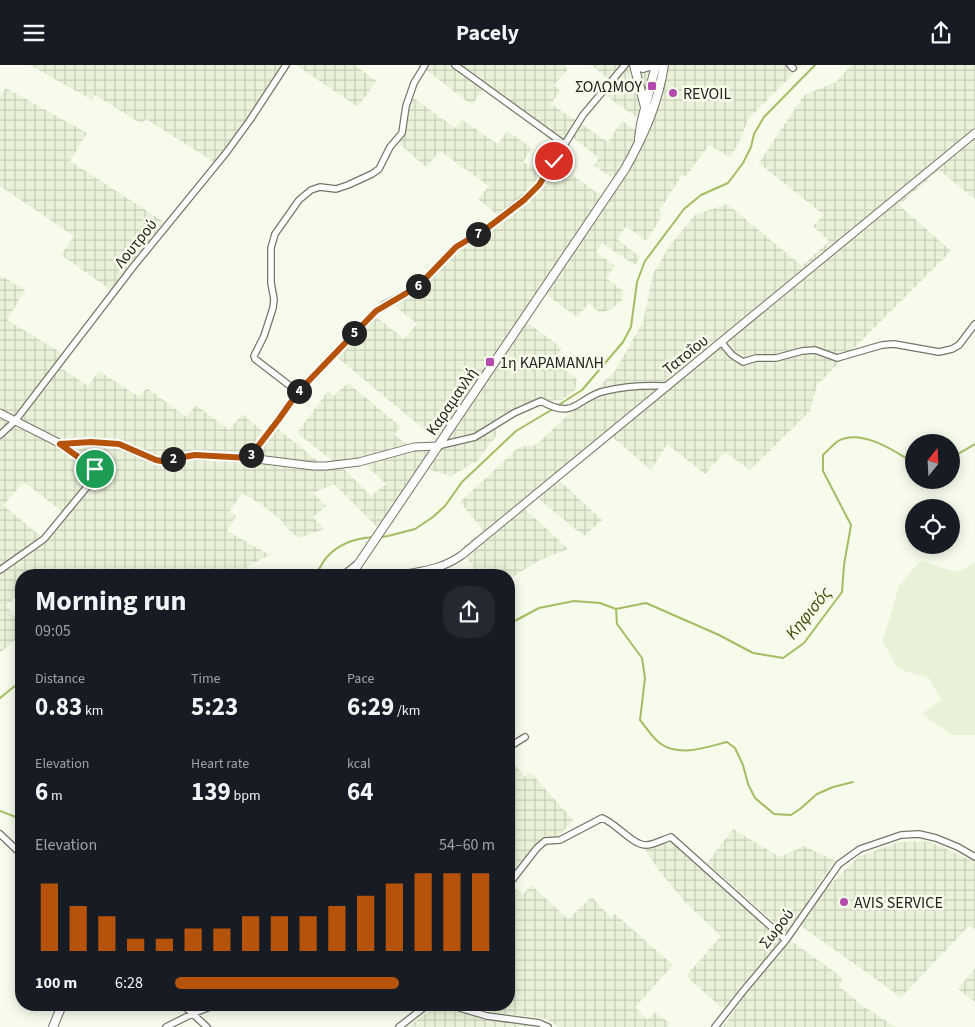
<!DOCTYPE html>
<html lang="en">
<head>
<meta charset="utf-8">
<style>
  :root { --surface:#171b24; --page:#242831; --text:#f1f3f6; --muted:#9ea1a6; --accent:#b45309 }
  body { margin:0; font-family:"Source Sans 3",sans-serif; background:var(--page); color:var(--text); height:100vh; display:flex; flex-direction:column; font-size:19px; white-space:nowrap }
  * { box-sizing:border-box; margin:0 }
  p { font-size:16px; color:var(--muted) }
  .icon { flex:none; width:28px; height:28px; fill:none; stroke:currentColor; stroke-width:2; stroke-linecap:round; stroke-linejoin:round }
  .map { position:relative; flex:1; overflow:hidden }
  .details { position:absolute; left:15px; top:504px; width:500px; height:442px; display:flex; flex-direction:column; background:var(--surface); border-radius:20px; box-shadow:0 2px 12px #0003 }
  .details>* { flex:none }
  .needle { width:32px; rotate:18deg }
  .tools { position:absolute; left:905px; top:369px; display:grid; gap:10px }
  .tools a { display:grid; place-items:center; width:55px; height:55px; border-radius:50%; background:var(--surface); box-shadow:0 2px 12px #0003; font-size:25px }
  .pin { position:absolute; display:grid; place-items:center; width:42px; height:42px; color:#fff; margin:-21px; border:2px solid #fff; border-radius:50%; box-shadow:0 1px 5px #0007 }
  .km { position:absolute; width:25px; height:25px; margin:-12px; border-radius:50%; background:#222; color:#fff; font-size:14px; line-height:25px; text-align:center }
  .round { display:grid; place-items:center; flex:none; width:52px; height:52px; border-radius:20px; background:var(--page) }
  .summary { display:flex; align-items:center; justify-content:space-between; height:85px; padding:0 20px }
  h1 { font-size:28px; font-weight:700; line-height:38px }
  .stats { display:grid; grid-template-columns:repeat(3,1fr); gap:8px; height:85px; padding:5px 20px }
  .stats div { display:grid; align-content:center }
  .stats b { font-size:25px; font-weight:700 }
  .stats small { font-size:14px; font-weight:400 }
  .stats p { font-size:14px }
  .chart { height:140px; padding:10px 20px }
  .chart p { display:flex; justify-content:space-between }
  .chart svg { width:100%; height:90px; margin-top:5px; stroke:var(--accent); stroke-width:6 }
  ul { padding:0 20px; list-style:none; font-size:16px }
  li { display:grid; grid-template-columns:80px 60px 1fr; align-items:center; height:38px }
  li i { height:12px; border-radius:6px; background:var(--accent) }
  header { display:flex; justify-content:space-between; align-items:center; height:65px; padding:0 20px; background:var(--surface); font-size:22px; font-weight:700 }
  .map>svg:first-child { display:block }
  .built { fill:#eaf1d9 }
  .industrial { fill:url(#industrial-grid); fill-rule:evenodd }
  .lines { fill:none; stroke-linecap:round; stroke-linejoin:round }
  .stream { stroke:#a6bc63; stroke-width:2 }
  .minor-casing { stroke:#737769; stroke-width:8 }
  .tertiary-casing { stroke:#737769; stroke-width:9 }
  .secondary-casing { stroke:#737769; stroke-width:10 }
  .minor { stroke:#fff; stroke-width:5.5 }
  .tertiary { stroke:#fff; stroke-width:7 }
  .secondary { stroke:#fff; stroke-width:8 }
  .route-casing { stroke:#fff; stroke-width:10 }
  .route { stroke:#b45309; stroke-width:6 }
  .poi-dot { fill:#b44aab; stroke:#f6fbeb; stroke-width:2 }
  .labels { text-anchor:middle; stroke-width:5; stroke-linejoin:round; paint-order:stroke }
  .poi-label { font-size:16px; fill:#23251f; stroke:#f6fbeb; text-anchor:start }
  .street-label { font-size:16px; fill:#23251f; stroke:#f6fbeb }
  .water-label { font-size:18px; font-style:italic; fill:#414f0c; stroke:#f6fbeb }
</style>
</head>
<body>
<header><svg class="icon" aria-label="menu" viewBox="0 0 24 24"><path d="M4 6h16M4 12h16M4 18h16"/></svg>Pacely<svg class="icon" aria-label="share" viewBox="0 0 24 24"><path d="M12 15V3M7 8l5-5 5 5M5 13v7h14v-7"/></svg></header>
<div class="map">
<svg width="975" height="962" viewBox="0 0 975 962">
  <defs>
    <pattern id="industrial-grid" width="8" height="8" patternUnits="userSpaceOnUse" patternTransform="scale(1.25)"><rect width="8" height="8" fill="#eaf1d9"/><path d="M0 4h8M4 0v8" fill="none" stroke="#c8ceba"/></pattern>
  </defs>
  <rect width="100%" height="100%" fill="#f6fbeb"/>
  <!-- built -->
  <path class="built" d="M920,496L957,507L975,498V670H951L922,649L941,635L929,613L904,606L896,601L883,576L899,521Z"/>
  <!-- industrial -->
  <path class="industrial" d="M30,0H283L244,59L214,97L146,54L142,59L95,30L92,35Z
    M296,0H355L376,16L358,42Z
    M422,0H563L568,4L554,20L560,26L551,39L608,77L622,56L636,65L639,54L599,26L609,14L591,0H802L748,54L740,76L730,92L709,80L686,111L682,110L659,146L662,151L646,176L626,161L617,174L640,192L635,200L602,178L596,187L615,201L606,213L623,226L622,235L612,244L600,248L589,238L577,252L540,225L521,253L562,283L557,291L569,299L565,305L577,314L575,325L562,335L548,336L514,352L496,364V371L477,396L451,411L427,404L384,466L377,462L334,419L313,428L326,441L313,452L324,464L299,473L290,466L280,454L262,440L242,428L229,447L236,451L227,466L270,490L247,501L252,510H21V528L6,540L21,561V570L0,588V210L25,225L7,255L63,289L55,299L88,321L99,306L139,332L147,323L186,352L196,340L229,365L242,349L265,368L272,359L320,398L333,396L297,368L328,326L334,331L348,318L401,362L394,369L410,382L434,379L437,375L332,288L370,247L404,274L417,259L388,235L412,222L423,212L454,178L490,159L499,151L478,134L489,121L440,86L426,102L398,78L407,63L408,47L411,31L455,63L462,55L498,79L507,66L532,83L523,97L542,109L552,96L602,131L613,113L594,101L599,93L571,71L564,81L483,24L472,40L421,1ZM366,400L386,419L371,431L343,403ZM24,417L63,447L43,473L3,440Z
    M851,0H975V134L939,105L899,140L951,186L817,320L810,346L750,405L725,387L705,409L667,379L651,405L610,370L559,415L602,455L584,471L535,431L524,443L568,484L540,495L509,514V510H478L461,483L483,465L460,437L519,382L536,380L615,306L643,257L653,209L670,180L695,150L727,139L802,201L829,176L813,161L824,150L759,98L804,30L836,17Z
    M6,23L87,68L70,96L164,157L111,225L61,190L74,171L0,121V32Z
    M509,693L525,712L530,707L573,755L553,777L545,771L509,816Z
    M733,764L780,792L804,781L835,796L822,814L798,854L786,868L707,798Z
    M671,774L782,874L723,944L686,911L721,871L685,837L661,808L645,785Z
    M928,776L975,797V864L969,861L901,932L801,861L824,825L858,792L899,777Z
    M509,818L523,830L531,820L568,854L592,832L611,853L615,849L673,900L635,942L647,955L654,947L670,958L667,962H559L547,954L485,946L465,940H509Z
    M790,875L843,913L839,921L864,942L896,962H723L752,919Z
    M975,903V937L958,924Z
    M438,942H447L483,953L535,960L534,962H408L429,946Z"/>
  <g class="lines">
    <!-- stream -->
    <path class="stream" d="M557,341L582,325L623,277L631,262L637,217L645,196L684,144L701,130L728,118L743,98L751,82L754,69L764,52L815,0
      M951,393L975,379
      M381,472L388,471L415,464L433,452L445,441L462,417L516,366L553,344
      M314,510C320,505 321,499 326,493C338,479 356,473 374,472
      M616,544L617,559L642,593L645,613L640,655C646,662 653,674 661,679C680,692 707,682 727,677L735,683L743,700L748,719L755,733L774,749L791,750L800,744L817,729L833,722L853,717
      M509,559L539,543L574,536L600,538L616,544L646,538L719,570L753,588L783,593L804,578L842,527L844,500L851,460L823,406V390C828,385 833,380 838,376C861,363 895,386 914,398
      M0,633L21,616
      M0,746L21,754"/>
    <defs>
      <path id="minor" d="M455,0L564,79
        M790,0L793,3
        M722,278L732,290L743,297L756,293H776L802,286L815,285L837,293L882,280L894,279L939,287L952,284L959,280L975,259
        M298,327L255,294L254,291L264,271L273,243L274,234L271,218V183L275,169L299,135L311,125L320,122L336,124L348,120L372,109L379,104L390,82L402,68L406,41L414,18L425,0
        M0,370L15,356L133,202L226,88L250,55L286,0
        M437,381L475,372L514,348L541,336C576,356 577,332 605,326C625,321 648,320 668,321
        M249,393L270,366L298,327L376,246L385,239L410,226L425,214L456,182L486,164L534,125L543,114L583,50L625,0
        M0,505L44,474L96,411L95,405L61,379
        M343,510L357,499
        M509,682L525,672
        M0,769L21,789
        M509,819L537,783L545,776L560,775L602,753C616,758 633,781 647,780C655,779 664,774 671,772L786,875
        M183,940L207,962
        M450,940L487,951L539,958L548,962
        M166,962L192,949L215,940
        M399,962L427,940
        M715,962L744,925L786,875L839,799L860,784L901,770L919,769L936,773L958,782L975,792"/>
      <path id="tertiary" d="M0,348L61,379L91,377L119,379L156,395L161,396L195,390L249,393L313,401H326L359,397L414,382L437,381
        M402,510C426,505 442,504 462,490L975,68"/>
      <path id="secondary" d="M634,0L645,42
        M635,0L643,3L653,0
        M639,74L641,59L656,0
        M351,510L625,104C644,70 658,39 664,0
        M53,962L62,940"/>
    </defs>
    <!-- minor casing -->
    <use href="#minor" class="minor-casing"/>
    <!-- tertiary casing -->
    <use href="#tertiary" class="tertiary-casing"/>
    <!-- secondary casing -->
    <use href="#secondary" class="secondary-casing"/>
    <!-- minor -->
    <use href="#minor" class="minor"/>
    <!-- tertiary -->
    <use href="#tertiary" class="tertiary"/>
    <!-- secondary -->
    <use href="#secondary" class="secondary"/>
  </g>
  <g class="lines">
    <defs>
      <path id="route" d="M95,404L60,379L91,377L119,379L156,395L161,396L195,390L249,393L279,354L298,327L376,246L410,226L425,214L456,182L486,164L524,135L539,120L554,96"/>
    </defs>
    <!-- route casing -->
    <use href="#route" class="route-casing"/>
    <!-- route -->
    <use href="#route" class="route"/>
  </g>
  <!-- markers -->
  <g class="poi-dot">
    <rect x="647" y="16" width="10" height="10" rx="2.5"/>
    <circle cx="673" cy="28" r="5"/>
    <rect x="485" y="292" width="10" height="10" rx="2.5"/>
    <circle cx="844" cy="837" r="5"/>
  </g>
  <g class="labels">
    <!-- poi labels -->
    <g class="poi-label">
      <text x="642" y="27" text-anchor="end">ΣΟΛΩΜΟΥ</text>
      <text x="683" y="34">REVOIL</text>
      <text x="500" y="303">1η ΚΑΡΑΜΑΝΛΗ</text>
      <text x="854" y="843">AVIS SERVICE</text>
    </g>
    <!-- street labels -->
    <g class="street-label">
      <text transform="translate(135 178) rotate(-51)" y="6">Λουτρού</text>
      <text transform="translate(685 289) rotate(-39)" y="6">Τατοΐου</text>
      <text transform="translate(451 336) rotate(-56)" y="6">Καραμανλή</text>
      <text transform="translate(776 863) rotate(-52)" y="6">Σωρού</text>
    </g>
    <!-- water labels -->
    <g class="water-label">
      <text transform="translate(808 548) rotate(-51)" y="6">Κηφισός</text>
    </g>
  </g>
</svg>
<div class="tools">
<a><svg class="needle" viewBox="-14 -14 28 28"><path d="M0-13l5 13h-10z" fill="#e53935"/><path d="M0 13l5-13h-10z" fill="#9ea1a6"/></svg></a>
<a><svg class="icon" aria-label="locate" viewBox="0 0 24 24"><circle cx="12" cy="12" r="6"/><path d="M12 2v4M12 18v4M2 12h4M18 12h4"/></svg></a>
</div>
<div class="pin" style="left:95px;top:404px;background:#1e9e55"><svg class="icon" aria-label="arrive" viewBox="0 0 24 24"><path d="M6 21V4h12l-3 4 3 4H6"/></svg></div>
<div class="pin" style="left:554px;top:96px;background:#d93025"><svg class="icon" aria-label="check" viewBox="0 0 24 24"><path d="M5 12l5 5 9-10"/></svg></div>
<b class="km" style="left:173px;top:394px">2</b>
<b class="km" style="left:251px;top:390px">3</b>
<b class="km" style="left:299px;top:326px">4</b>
<b class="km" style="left:354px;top:268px">5</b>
<b class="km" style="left:418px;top:221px">6</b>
<b class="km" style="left:478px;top:169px">7</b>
<section class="details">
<div class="summary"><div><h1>Morning run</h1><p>09:05</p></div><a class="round"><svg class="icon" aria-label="share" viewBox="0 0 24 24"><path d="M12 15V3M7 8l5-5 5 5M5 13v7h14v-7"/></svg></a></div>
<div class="stats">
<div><p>Distance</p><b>0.83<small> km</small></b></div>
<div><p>Time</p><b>5:23</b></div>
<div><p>Pace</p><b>6:29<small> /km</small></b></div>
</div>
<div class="stats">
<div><p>Elevation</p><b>6<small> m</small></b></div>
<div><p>Heart rate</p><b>139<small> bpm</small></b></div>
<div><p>kcal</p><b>64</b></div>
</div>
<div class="chart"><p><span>Elevation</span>54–60 m</p>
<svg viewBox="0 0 160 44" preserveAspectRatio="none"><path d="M5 44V11M15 44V22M25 44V27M35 44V38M45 44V38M55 44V33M65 44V33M75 44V27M85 44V27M95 44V27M105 44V22M115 44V17M125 44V11M135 44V6M145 44V6M155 44V6"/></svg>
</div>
<ul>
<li><b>100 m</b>6:28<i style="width:70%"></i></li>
</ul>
</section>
</div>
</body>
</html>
